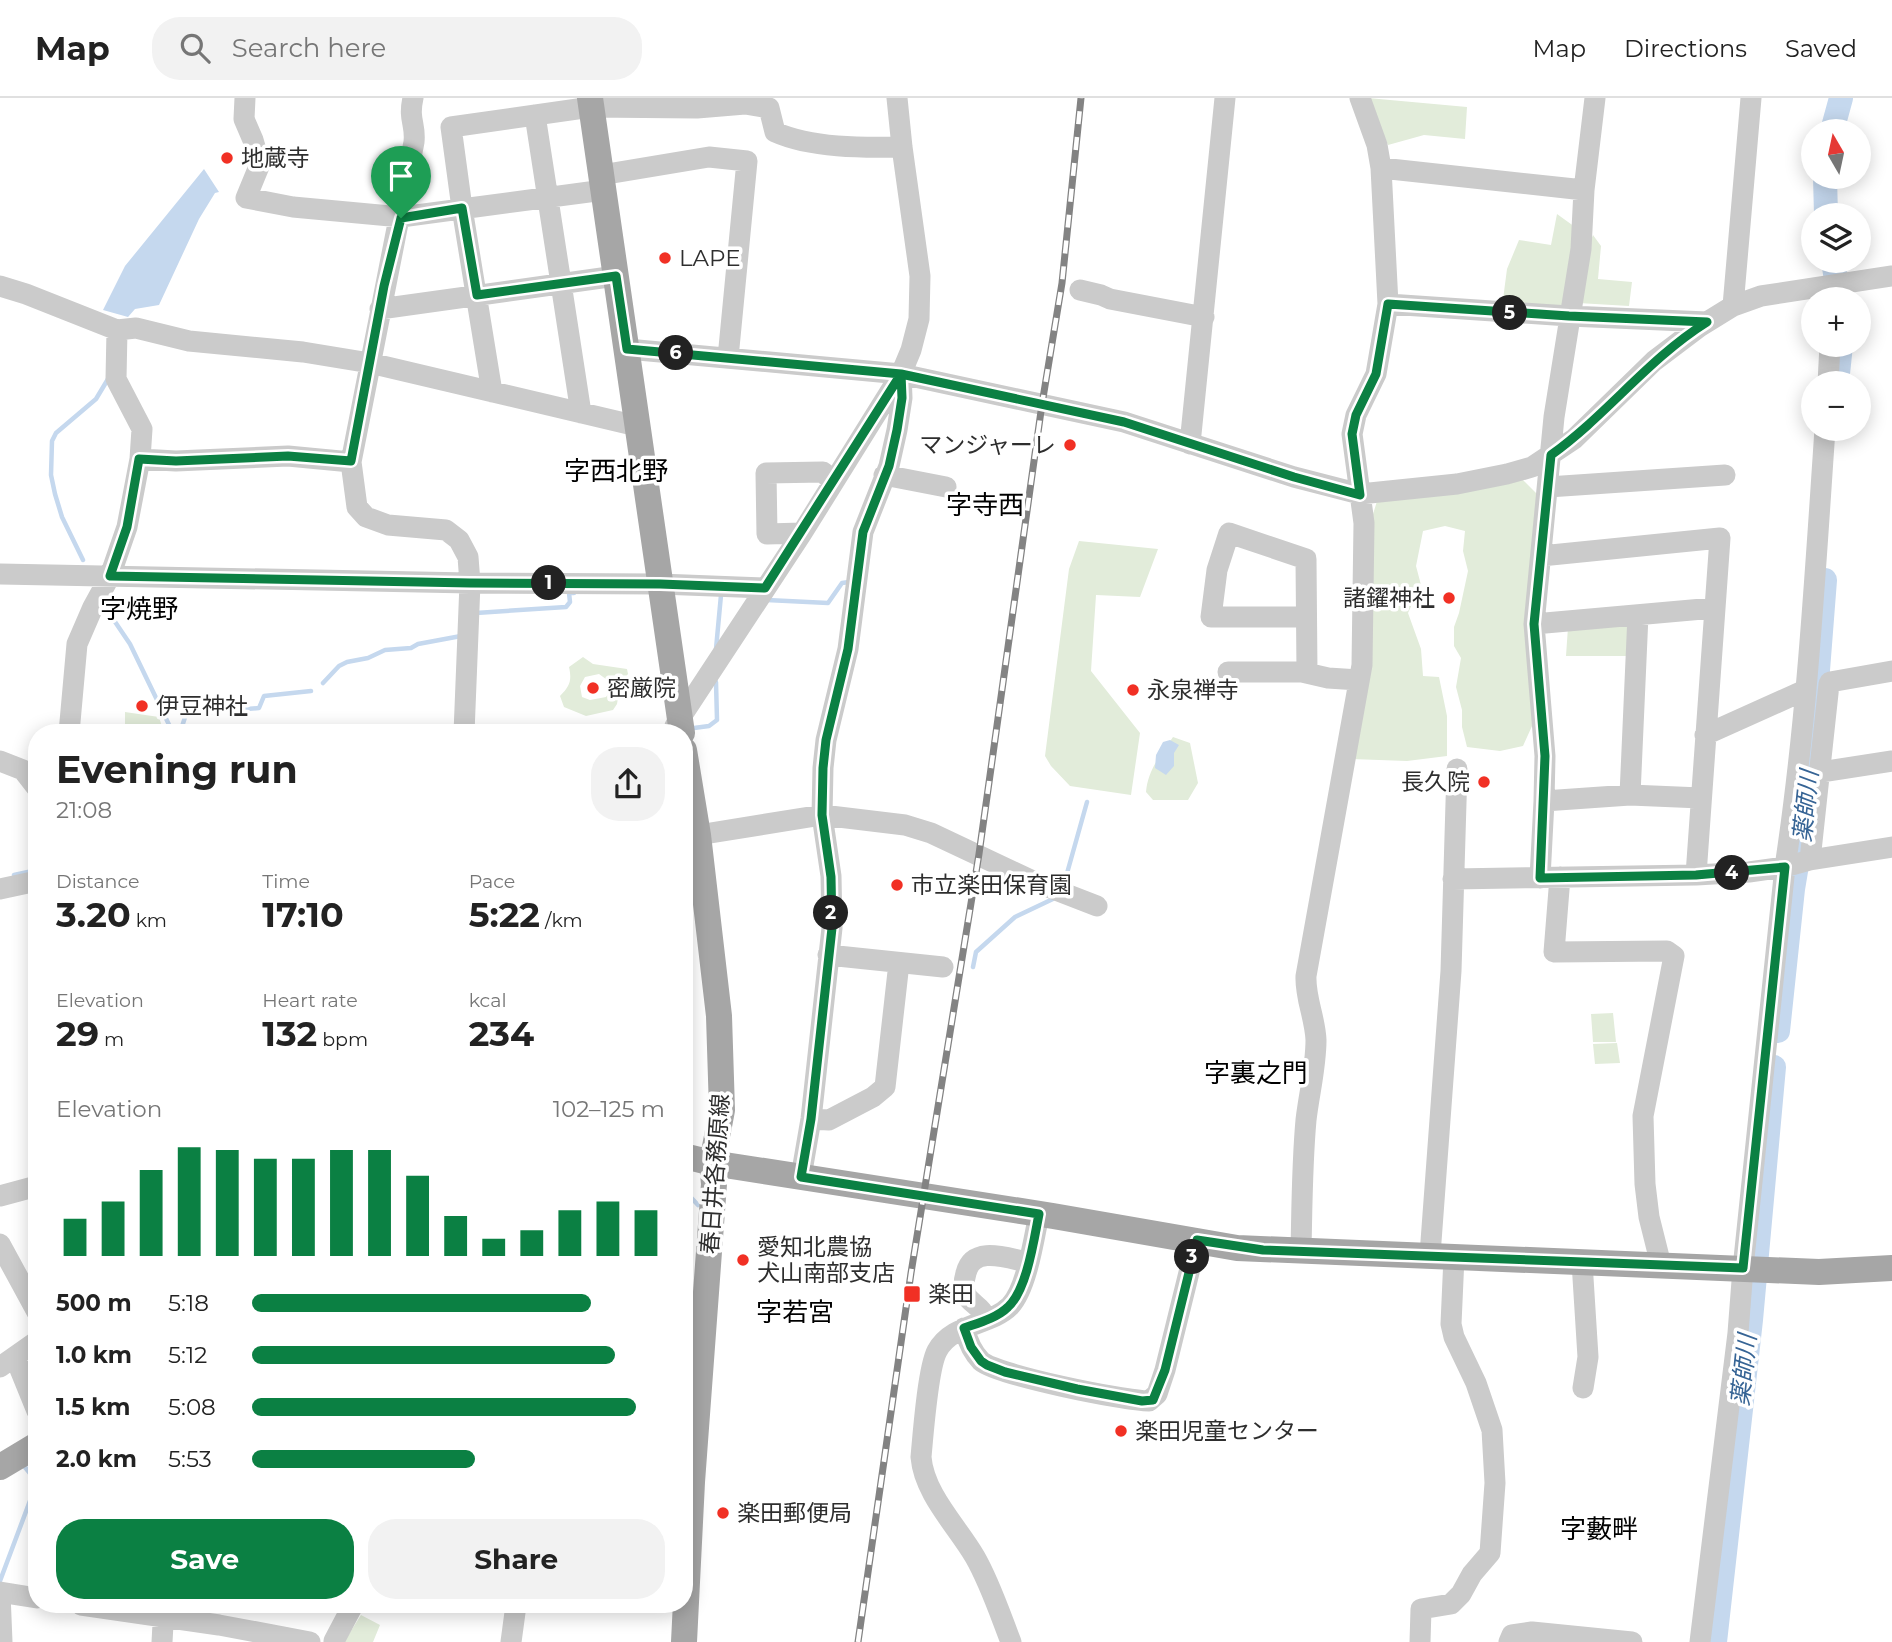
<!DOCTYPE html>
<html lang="en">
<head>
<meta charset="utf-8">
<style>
  :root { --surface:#fff; --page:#f2f2f2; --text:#222; --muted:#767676; --line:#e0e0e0; --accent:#0b8043 }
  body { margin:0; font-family:Montserrat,"Noto Sans JP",sans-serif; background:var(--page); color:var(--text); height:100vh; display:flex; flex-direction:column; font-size:26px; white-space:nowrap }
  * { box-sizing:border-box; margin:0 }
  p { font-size:23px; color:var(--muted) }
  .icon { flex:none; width:38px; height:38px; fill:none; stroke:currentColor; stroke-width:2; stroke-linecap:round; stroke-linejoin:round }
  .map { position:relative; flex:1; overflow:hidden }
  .drawer { position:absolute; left:28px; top:626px; width:665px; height:889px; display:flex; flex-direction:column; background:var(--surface); border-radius:28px; box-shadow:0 4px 18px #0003 }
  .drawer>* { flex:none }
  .needle { width:46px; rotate:351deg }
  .fabs { position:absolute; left:1801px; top:21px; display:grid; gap:14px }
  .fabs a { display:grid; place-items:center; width:70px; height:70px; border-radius:50%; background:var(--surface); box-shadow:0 4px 18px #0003; font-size:35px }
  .pin { position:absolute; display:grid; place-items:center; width:60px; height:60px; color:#fff; margin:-72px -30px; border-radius:50% 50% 50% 0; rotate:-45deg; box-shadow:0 0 7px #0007 }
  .pin .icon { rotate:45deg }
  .km { position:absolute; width:35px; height:35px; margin:-18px; border-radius:50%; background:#222; color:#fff; font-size:19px; line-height:35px; text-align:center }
  .round { display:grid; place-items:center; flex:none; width:74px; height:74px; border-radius:28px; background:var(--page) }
  .head { display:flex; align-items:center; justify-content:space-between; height:119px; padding:0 28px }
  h1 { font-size:38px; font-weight:700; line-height:52px }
  .metrics { display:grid; grid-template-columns:repeat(3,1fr); gap:10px; height:119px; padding:7px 28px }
  .metrics div { display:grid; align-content:center }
  .metrics b { font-size:35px; font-weight:700 }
  .metrics small { font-size:19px; font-weight:400 }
  .metrics p { font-size:19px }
  .chart { height:196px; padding:14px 28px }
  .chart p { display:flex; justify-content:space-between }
  .chart svg { width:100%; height:126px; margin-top:7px; stroke:var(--accent); stroke-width:6 }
  .cta { display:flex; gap:14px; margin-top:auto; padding:14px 28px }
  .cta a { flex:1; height:80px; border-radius:28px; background:var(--accent); color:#fff; font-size:28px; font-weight:700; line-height:80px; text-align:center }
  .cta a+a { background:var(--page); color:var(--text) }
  ul { padding:0 28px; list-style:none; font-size:23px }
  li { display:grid; grid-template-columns:112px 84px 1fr; align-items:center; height:52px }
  li i { height:18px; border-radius:9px; background:var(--accent) }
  header { display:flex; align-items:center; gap:42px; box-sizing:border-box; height:98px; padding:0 35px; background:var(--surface); border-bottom:2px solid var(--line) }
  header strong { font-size:33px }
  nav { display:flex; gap:38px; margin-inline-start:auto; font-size:24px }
  .search { width:490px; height:63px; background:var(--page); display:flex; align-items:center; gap:18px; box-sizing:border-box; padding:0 24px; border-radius:28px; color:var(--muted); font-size:26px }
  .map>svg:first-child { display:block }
  .green { fill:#e2ecda }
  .water { fill:#c5d8ee }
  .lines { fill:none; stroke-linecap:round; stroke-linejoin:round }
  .stream { stroke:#c5d8ee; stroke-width:4.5 }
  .river { stroke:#c5d8ee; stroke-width:24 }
  .minor { stroke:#cbcbcb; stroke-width:21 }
  .major { stroke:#a6a6a6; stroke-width:26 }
  .rail-casing { stroke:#838383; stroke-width:7 }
  .rail { stroke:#fff; stroke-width:4.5; stroke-dasharray:13; stroke-linecap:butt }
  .route-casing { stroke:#fff; stroke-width:14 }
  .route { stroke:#0b8043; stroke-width:9 }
  .poi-dot { fill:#f13024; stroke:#fff; stroke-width:2.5 }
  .labels { text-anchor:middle; stroke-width:7; stroke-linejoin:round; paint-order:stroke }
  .poi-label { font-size:23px; fill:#2e2e2e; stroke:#fff; text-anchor:start }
  .street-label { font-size:23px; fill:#2e2e2e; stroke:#fff }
  .water-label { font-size:24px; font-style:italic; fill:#366495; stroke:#fff }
  .quarter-label { font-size:26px; fill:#000; stroke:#fff }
</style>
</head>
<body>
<header>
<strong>Map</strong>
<div class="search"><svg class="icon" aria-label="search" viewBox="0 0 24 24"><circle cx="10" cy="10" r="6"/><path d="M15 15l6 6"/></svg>Search here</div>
<nav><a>Map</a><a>Directions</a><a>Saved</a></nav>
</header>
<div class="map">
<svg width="1892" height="1544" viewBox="0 0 1892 1544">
  <rect width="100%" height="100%" fill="#fff"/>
  <!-- green -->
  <path class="green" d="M1368,0L1467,9L1465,41L1424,37L1388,47Z
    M1557,116L1575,129L1561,214L1502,209L1507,171L1519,142L1551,147Z
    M1593,137L1601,148L1598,181L1632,184L1629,208L1578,205L1586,155Z
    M1520,379L1540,399L1537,617L1523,648L1500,653L1467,649L1462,629V612L1456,589L1461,560L1454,548V529L1459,515L1468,473L1463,453L1465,433L1445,428L1423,433L1416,468L1421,487L1408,515L1421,551L1423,578L1439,579L1447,618V658L1407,663L1351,661L1369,429L1378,400Z
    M1079,443L1158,451L1140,499L1096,497L1091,573L1140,635L1131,697L1070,688L1051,668L1045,658L1069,471Z
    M1628,527L1627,558H1566L1568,529Z
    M583,559L593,566L627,571L628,576L620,586L610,584L599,576L585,579L580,588L582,599L590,602L606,599L613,589L619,594L617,606L613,612L586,618L564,609L560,598C570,588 572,583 569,569Z
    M125,614L159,619L164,635H125Z
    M1173,639L1190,645L1198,685L1188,702H1153L1146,694C1148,671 1161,657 1173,639Z
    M1613,915L1616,944H1593L1591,916Z
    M1617,945L1620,965L1595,966L1593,946Z
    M361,1517L380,1527L373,1544H344Z"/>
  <!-- water -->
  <path class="water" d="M204,71L219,94L215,95L199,121L159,207L135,211L128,219L103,212L125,168Z
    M1170,642L1179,647L1174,655V668L1166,677L1155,670L1156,657L1163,644Z"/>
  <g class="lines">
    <!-- stream -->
    <path class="stream" d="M83,462L62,419L55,396L51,377L52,343L56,335L96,301L108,281
      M767,502L828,505L842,485L849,484
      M105,509L130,546L173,635
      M476,515L566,509L570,504L569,495H574
      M716,551L721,497
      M323,585L339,568L347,564L368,560L385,552L411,550L418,546L461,538
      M694,630L709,628L717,622L716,584
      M180,635L186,616L259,610L264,598L311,593
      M14,777L37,772
      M1064,786L1087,704
      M973,869L976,854L1015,819L1055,800
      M684,972L687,975L685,1011L689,1017V1026L686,1046
      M684,1092L698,1107
      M0,1483L37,1384L24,1368L27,1366"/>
    <!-- river -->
    <path class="river" d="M1832,33L1841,0
      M1825,79L1826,117
      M1833,163L1839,201
      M1837,285L1841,247
      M1811,662L1825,482
      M1778,933L1793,791L1805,719
      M1715,1544L1751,1222L1774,969"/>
    <!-- minor -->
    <path class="minor" d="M245,0L244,21L253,42L260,66L246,100L293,109L401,119L604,92
      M413,0C408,22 416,26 414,44L351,364L357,409L366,419L388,427L446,432L459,442L468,459L470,485L464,635
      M1595,0L1584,92L1581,151L1554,319L1534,526L1545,658L1544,703L1630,697L1701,700
      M535,17L581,315
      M1381,70L1584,92
      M601,77L709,59L747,63L728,260
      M0,188L26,196L117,232L136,230L189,243L303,254L370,265L637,328
      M1080,192L1101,197L1110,201L1204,219
      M1388,206L1569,218L1707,224
      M1733,208L1751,0
      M380,211L616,178
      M627,251L901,276L1124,324L1294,379L1360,396L1457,386L1507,376L1532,369L1574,341L1654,263L1699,229L1733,208L1761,198L1892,178
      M1828,285L1830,247
      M492,294L462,110L451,29L591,9L697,10L745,6L769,10L775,34C811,50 863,50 902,49
      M1190,346L1225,0
      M140,361L176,363L288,358L351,364
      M884,377L946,389
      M1548,389L1725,377
      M802,435L767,436L766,375L823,374L833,384
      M1541,458L1720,440L1696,777
      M0,476L470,485L660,486L765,490
      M1306,519H1211L1217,472L1229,435L1306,461L1307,575
      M1534,526L1714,510
      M1228,574H1302L1328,580L1359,582
      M1830,584L1892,573
      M675,628L802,435L901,276L911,252L919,221L920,178L902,49L897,0
      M69,635L77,546L93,509L110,478L127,429L140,361L142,331L116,281L117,232
      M1705,637L1805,592
      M0,663L23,672L37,690
      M1821,674L1892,663
      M1630,697L1638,517
      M698,737L822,717L905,727L931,735L1035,784L1097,808
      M1810,762L1829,586
      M1560,779L1554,854L1667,853L1674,858L1643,1018L1645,1086L1649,1119L1661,1167
      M1540,780L1544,703
      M1453,781L1696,777L1749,774L1785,769L1810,762L1892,749
      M0,791L37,783
      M828,857L943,869
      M811,1021L829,1022L873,999L885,989L899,865
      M801,1079L811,1021L832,830L831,778L822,717L823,670L826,642L848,551L863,434L889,368L897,332L902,300L901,276
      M0,1098L37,1088
      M0,1146L37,1214
      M1301,1152C1302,1109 1302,1066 1306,1022C1309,996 1316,969 1316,942C1315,919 1305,900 1306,878L1362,567L1364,425L1352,336L1356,317L1376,276L1388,206L1381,70L1377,47L1360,0
      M1430,1157L1451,873L1457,671
      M1582,1164L1588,1259L1583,1290
      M986,1222C983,1209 972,1207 966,1197C963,1190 964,1182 966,1175C973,1147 1007,1160 1027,1164
      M964,1230C967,1241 973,1255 981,1263C996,1277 1125,1303 1149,1303L1157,1296L1165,1272L1197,1142
      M15,1259L37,1313
      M0,1269L37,1243
      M0,1494L37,1500
      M0,1495L2,1544
      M81,1507L219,1527L310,1544
      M334,1543L353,1507
      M162,1544L164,1508
      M511,1544L516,1507
      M1011,1544C1000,1516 990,1485 975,1459C957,1428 924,1396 921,1359C923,1337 928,1270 937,1253C952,1225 990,1228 1010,1208C1027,1190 1034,1140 1039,1116
      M1420,1544L1421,1511L1451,1506L1461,1496L1472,1476L1490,1455L1495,1385L1492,1332L1476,1285L1454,1239L1451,1226L1454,1159
      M1509,1544L1512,1537L1532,1534L1632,1544
      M1700,1544L1738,1235L1743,1170L1785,769C1807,624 1815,477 1825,331"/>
    <!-- major -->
    <path class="major" d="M590,0L682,635
      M684,1058L712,1065L1053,1118L1237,1150L1819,1174L1892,1170
      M0,1369L37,1347
      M684,1544L692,1384L714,1086L712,1065L722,1012L719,918L698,737L684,652"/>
    <defs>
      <path id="rail" d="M858,1544L911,1175L979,756L1042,306L1062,185L1081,0"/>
    </defs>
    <!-- rail casing -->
    <use href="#rail" class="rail-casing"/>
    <!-- rail -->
    <use href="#rail" class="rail"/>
  </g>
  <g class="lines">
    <defs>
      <path id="route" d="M401,120L384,188L351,363L288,358L176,363L139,361L127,429L110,478L470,485L660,486L765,490L901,276L902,300L897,332L889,368L863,434L848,551L826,642L823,670L822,717L831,779L832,830L811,1021L801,1079L1039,1116C1034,1141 1027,1192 1008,1209C997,1220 978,1225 964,1230L971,1249L981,1263L987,1267L1005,1274L1077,1291L1142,1303L1153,1302L1165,1272L1197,1142L1263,1152L1743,1170L1785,769L1696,777L1540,780L1545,658L1534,526L1551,357C1607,317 1648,261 1707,224L1569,218L1388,206L1376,276L1356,317L1352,336L1360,397L1294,379L1124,324L901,276L627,251L616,178L477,197L462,110L401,120"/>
    </defs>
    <!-- route casing -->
    <use href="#route" class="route-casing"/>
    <!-- route -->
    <use href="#route" class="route"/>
  </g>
  <!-- markers -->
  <g class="poi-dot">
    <circle cx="227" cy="60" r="7"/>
    <circle cx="665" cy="160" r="7"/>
    <circle cx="1070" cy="347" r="7"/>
    <circle cx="1449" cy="500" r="7"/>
    <circle cx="593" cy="590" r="7"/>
    <circle cx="1133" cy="592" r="7"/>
    <circle cx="142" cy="608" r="7"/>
    <circle cx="1484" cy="684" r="7"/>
    <circle cx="897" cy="787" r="7"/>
    <circle cx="743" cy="1162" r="7"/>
    <rect x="903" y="1187" width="18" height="18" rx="3.5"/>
    <circle cx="1121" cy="1333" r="7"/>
    <circle cx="723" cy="1415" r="7"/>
  </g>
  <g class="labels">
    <!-- poi labels -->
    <g class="poi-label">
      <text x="241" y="68">地蔵寺</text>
      <text x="679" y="168">LAPE</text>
      <text x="1056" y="355" text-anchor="end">マンジャーレ</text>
      <text x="1435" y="508" text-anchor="end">諸鑃神社</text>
      <text x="607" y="598">密厳院</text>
      <text x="1147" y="600">永泉禅寺</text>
      <text x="156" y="616">伊豆神社</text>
      <text x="1470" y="692" text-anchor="end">長久院</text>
      <text x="911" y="795">市立楽田保育園</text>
      <text x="757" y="1157">愛知北農協<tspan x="757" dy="26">犬山南部支店</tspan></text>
      <text x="928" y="1204">楽田</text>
      <text x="1135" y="1341">楽田児童センター</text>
      <text x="737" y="1423">楽田郵便局</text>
    </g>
    <!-- street labels -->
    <g class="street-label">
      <text transform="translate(715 1076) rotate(-86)" y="8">春日井各務原線</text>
    </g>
    <!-- water labels -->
    <g class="water-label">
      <text transform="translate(1806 708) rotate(-84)" y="8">薬師川</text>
      <text transform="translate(1744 1272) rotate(-84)" y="8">薬師川</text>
    </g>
    <!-- quarter labels -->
    <g class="quarter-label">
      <text x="616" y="382">字西北野</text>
      <text x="985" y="416">字寺西</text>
      <text x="139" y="520">字焼野</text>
      <text x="1256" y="984">字裏之門</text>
      <text x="795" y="1223">字若宮</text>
      <text x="1599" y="1440">字藪畔</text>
    </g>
  </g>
</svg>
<div class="fabs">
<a><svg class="needle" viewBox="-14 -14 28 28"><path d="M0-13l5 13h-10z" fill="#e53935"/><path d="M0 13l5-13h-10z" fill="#767676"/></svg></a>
<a><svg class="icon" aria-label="layers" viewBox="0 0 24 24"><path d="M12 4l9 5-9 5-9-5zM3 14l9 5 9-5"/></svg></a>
<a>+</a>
<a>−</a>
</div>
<div class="pin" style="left:401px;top:120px;background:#1e9e55"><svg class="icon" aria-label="arrive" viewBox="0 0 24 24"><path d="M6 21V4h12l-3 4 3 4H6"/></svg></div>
<b class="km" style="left:549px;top:485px">1</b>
<b class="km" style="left:831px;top:815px">2</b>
<b class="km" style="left:1192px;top:1159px">3</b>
<b class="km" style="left:1732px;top:775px">4</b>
<b class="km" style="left:1510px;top:215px">5</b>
<b class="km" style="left:676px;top:255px">6</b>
<section class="drawer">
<div class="head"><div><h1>Evening run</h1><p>21:08</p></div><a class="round"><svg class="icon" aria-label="share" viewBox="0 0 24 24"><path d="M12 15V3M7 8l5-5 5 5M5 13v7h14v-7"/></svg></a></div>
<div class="metrics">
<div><p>Distance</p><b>3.20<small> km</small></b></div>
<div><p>Time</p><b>17:10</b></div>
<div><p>Pace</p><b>5:22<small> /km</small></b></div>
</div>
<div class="metrics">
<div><p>Elevation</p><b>29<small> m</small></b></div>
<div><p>Heart rate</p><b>132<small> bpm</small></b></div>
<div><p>kcal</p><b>234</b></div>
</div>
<div class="chart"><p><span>Elevation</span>102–125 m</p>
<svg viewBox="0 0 160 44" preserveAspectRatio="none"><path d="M5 44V31M15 44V25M25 44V14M35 44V6M45 44V7M55 44V10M65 44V10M75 44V7M85 44V7M95 44V16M105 44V30M115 44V38M125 44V35M135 44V28M145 44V25M155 44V28"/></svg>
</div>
<ul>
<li><b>500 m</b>5:18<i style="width:82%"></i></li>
<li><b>1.0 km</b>5:12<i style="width:88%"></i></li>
<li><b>1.5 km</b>5:08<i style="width:93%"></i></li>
<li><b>2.0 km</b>5:53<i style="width:54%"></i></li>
</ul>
<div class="cta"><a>Save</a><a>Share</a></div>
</section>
</div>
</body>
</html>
